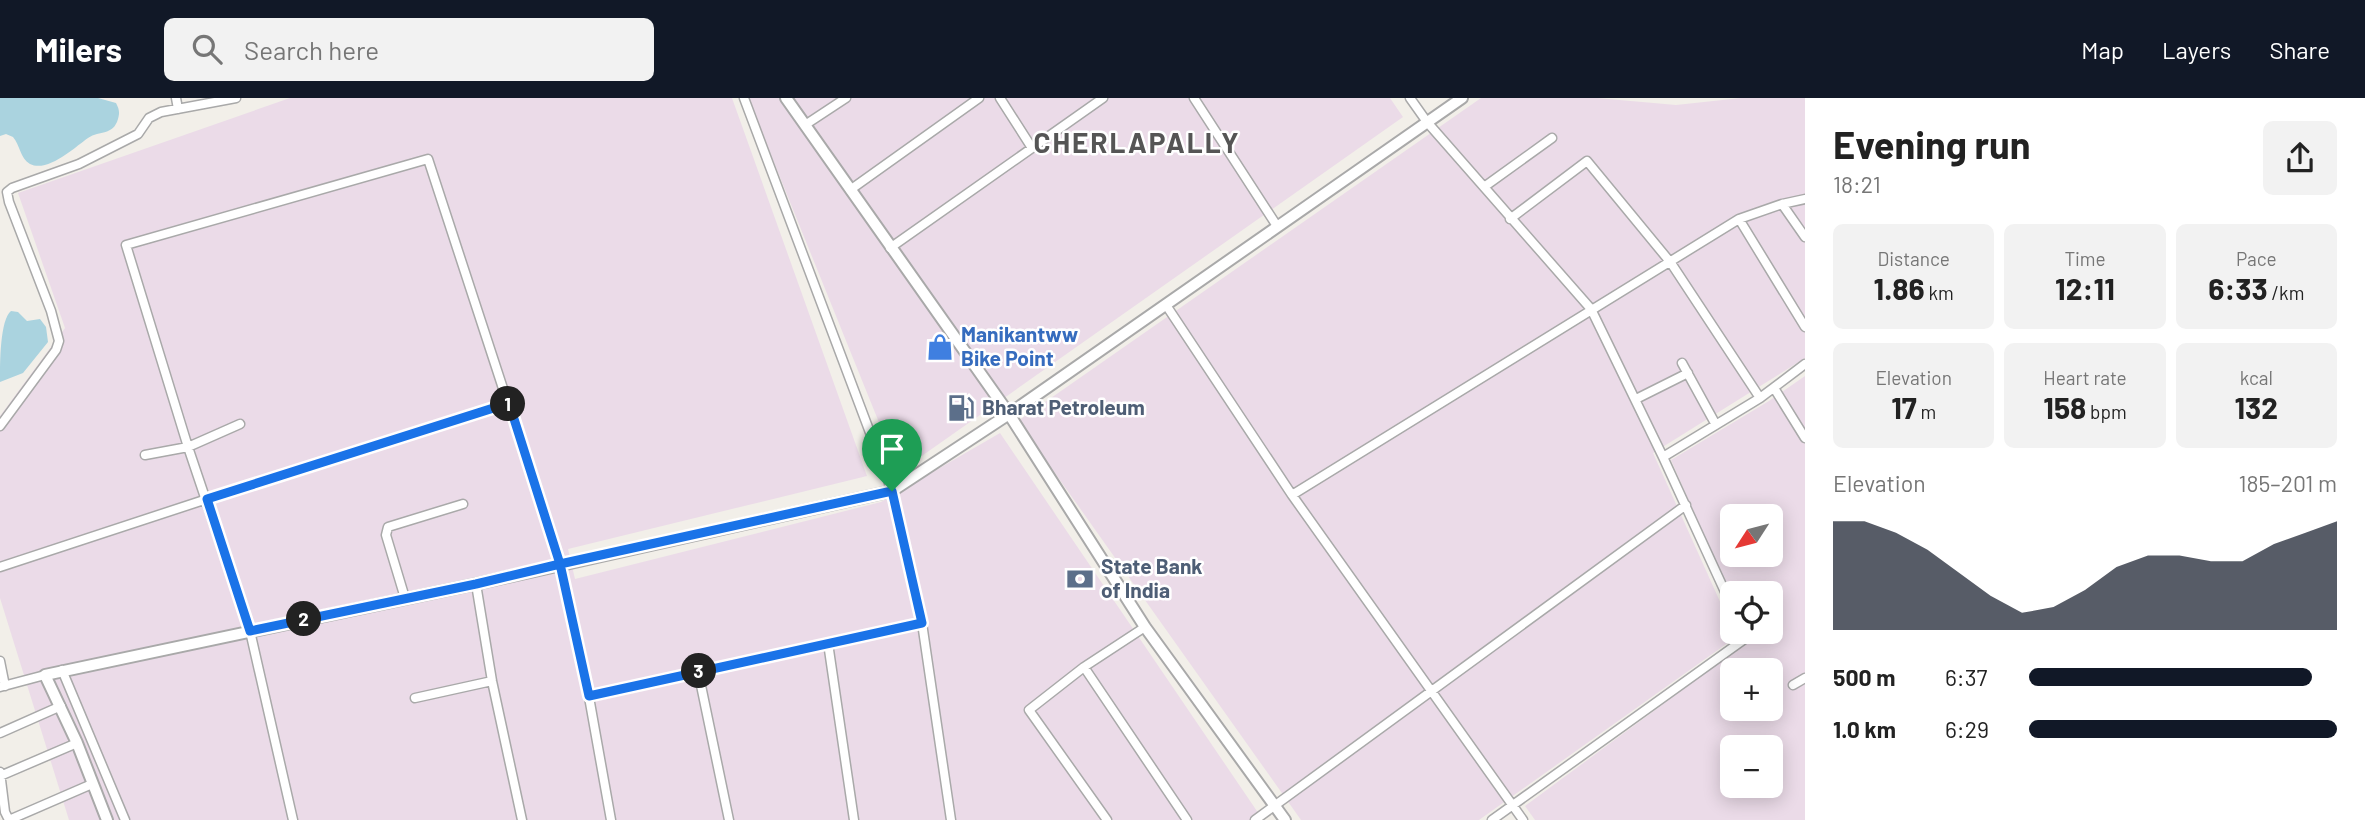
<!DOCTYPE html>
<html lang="en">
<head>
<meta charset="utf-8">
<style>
  :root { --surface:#fff; --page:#f2f2f2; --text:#222; --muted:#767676; --accent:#111827 }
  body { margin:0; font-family:Barlow,sans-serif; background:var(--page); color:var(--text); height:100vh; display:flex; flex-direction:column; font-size:26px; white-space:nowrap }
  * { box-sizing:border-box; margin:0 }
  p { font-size:23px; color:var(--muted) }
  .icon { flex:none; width:38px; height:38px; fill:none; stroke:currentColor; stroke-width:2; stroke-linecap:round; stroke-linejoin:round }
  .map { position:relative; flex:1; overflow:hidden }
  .drawer { display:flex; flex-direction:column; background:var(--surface); width:560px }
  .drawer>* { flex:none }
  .needle { width:46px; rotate:234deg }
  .buttons { position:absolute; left:1720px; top:406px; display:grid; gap:14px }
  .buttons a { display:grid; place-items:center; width:63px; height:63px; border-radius:10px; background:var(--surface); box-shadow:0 4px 18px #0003; font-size:35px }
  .pin { position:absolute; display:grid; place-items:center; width:60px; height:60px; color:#fff; margin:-72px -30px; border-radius:50% 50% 50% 0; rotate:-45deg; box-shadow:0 0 7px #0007 }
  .pin .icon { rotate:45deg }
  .km { position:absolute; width:35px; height:35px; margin:-18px; border-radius:50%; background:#222; color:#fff; font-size:19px; line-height:35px; text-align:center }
  .round { display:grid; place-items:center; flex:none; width:74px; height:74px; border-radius:10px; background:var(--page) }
  .overview { display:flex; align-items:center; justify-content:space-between; height:119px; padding:0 28px }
  h1 { font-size:38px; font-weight:700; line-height:52px }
  .metrics { display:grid; grid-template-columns:repeat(3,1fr); gap:10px; height:119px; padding:7px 28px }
  .metrics div { display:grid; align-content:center; border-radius:10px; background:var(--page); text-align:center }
  .metrics b { font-size:30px; font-weight:700 }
  .metrics small { font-size:19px; font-weight:400 }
  .metrics p { font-size:19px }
  .chart { height:196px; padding:14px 28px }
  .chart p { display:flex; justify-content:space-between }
  .chart svg { width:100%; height:126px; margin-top:7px; fill:var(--accent); opacity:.7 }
  ul { padding:0 28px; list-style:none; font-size:23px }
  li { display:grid; grid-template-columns:112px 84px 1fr; align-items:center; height:52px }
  li i { height:18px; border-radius:9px; background:var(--accent) }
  header { display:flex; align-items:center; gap:42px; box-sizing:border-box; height:98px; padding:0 35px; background:var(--accent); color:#fff }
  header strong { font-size:33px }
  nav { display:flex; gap:38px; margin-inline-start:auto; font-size:24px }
  .search { width:490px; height:63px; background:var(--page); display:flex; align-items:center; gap:18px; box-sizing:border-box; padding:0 24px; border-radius:10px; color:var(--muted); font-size:26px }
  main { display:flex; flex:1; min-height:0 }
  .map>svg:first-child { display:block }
  .industrial { fill:#ebdbe8; fill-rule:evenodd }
  .water { fill:#aad3df }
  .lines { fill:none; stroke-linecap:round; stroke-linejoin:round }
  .minor-casing { stroke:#a9a9a9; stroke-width:11 }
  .tertiary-casing { stroke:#a9a9a9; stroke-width:14 }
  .minor { stroke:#fff; stroke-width:8 }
  .tertiary { stroke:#fff; stroke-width:10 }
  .route-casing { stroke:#fff; stroke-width:14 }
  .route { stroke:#1a73e8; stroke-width:9 }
  .labels { text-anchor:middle; stroke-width:5; stroke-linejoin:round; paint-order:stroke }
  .shop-label { font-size:21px; font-weight:bold; fill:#366cbe; stroke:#fff; text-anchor:start }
  .service-label { font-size:21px; font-weight:bold; fill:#4e5e75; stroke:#fff; text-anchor:start }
  .district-label { font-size:28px; font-weight:bold; letter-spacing:2px; fill:#555; stroke:#fff }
</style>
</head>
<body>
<header>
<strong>Milers</strong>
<div class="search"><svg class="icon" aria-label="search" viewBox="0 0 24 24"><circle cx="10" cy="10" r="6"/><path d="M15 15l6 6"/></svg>Search here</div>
<nav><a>Map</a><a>Layers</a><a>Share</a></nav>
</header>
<main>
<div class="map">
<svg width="1805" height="722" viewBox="0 0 1805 722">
  <rect width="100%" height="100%" fill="#f2efe9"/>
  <!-- industrial -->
  <path class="industrial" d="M290,0H732L867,378L568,451L575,481L881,404L1000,335L1263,722H69L0,500V318L65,230L18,95Z
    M748,0H1390L1403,19L899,374Z
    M1481,0H1597L1676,7L1741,0H1805V260L1653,355L1736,539L1479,722H1301L1018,323Z
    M1805,278V722H1535L1525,708L1750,542L1747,534H1771V495H1732V501L1671,362L1769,303ZM1732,418H1771V457H1732ZM1732,572H1771V611H1732ZM1732,649H1771V688H1732Z"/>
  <!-- water -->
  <path class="water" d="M0,0H98L116,5C119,11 120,14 118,21C113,38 100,32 88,40C75,49 48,75 30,66C20,60 20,47 13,39L6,36L0,38Z
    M11,213L18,214L27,223L40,221L46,229L48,244L23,275L0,284C0,264 0,222 11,213Z"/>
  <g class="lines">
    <defs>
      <path id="minor" d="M176,0L178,11
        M744,0L892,393L922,525L951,722
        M1000,0L1032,50
        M1194,0L1277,128
        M1410,0L1427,24L1591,211L1663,359L1732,509
        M805,27L846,0
        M1484,89L1552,40
        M850,92L979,0
        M1782,106L1805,139
        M1510,121L1587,63L1671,165L1760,300
        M1739,121L1805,229
        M890,150L1103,0
        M1166,207L1292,397L1523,722
        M1682,265L1716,327
        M1774,290L1805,340
        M1636,301L1688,275
        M0,328L56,252L59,243L51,213L9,104L7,94L12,90L79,66L138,36L149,20L161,14L236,0
        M145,357L188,349L240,326
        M1663,359L1760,300L1805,266
        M1292,397L1739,121L1782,106L1805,101
        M0,469L207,401L509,305
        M476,486L492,583L522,722
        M405,500L386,437L388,429L463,406
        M828,545L854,722
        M0,563L5,588
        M1084,569L1187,722
        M62,572L125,722
        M698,573L729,722
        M1793,587L1805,580
        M0,589L45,577
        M589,599L922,525
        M415,600L492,583
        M0,635L61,608
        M0,674L5,714L9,722
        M0,678L77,645
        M9,722L92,686
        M293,722L250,533L188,349L126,147L428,61L560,465L589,599L611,722
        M1107,722L1029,612L1084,569L1145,529
        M1255,722L1686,407
        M1492,722L1746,540L1744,534"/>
      <path id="tertiary" d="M786,0L1009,316L1145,529L1285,722
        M107,722L77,645L45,577L476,486L892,393L1009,316L1462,0"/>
    </defs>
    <!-- minor casing -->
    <use href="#minor" class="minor-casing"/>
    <!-- tertiary casing -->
    <use href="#tertiary" class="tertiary-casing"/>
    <!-- minor -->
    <use href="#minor" class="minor"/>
    <!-- tertiary -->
    <use href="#tertiary" class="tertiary"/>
  </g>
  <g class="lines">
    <defs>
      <path id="route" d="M892,393L560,466L509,305L207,401L250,533L476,486L560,466L589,598L922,525L892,393"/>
    </defs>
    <!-- route casing -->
    <use href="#route" class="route-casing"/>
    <!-- route -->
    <use href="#route" class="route"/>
  </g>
  <!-- icons -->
  <defs>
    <symbol id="shop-bare" viewBox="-9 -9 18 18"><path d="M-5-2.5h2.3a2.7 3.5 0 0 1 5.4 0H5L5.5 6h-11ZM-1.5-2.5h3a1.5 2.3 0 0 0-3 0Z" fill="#3f7fe0" stroke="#fff" stroke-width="2.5" paint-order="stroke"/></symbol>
    <symbol id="fuel-bare" viewBox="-9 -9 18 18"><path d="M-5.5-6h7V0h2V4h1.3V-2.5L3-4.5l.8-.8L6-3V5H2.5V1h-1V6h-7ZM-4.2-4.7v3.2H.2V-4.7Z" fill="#5c6f8a" stroke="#fff" stroke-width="2.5" paint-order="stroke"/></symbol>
    <symbol id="bank-bare" viewBox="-9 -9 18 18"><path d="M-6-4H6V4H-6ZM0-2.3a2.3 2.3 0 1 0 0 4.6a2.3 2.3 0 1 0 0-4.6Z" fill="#5c6f8a" stroke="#fff" stroke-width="2.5" paint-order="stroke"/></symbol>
  </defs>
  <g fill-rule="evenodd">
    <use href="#shop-bare" x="921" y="230" width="38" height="38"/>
    <use href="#fuel-bare" x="942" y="291" width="38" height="38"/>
    <use href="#bank-bare" x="1061" y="462" width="38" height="38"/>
  </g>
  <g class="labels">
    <!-- shop labels -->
    <g class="shop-label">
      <text x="961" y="244">Manikantww<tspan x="961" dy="24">Bike Point</tspan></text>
    </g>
    <!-- service labels -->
    <g class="service-label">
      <text x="982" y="317">Bharat Petroleum</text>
      <text x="1101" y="476">State Bank<tspan x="1101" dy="24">of India</tspan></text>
    </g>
    <!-- district labels -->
    <g class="district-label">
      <text x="1137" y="55">CHERLAPALLY</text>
    </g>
  </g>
</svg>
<div class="buttons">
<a><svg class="needle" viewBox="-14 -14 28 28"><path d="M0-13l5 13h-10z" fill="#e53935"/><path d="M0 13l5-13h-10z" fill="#767676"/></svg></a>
<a><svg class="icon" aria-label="locate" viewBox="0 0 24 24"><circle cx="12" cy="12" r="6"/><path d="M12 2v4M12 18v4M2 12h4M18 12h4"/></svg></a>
<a>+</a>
<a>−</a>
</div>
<div class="pin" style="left:892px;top:393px;background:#1e9e55"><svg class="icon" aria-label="arrive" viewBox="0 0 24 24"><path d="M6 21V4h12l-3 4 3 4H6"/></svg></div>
<b class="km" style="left:508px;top:306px">1</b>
<b class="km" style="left:304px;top:521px">2</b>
<b class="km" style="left:699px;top:573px">3</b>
</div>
<section class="drawer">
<div class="overview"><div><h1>Evening run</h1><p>18:21</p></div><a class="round"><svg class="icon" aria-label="share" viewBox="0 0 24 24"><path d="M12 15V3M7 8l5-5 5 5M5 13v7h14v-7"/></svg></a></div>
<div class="metrics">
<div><p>Distance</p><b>1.86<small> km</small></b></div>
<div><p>Time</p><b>12:11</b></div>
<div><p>Pace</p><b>6:33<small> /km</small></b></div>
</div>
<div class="metrics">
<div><p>Elevation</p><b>17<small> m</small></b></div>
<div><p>Heart rate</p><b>158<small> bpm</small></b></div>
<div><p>kcal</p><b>132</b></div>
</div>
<div class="chart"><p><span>Elevation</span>185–201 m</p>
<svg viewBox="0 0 160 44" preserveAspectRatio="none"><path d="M0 44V6L10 6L20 10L30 16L40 24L50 32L60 38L70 36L80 30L90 22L100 18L110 18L120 20L130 20L140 14L150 10L160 6V44z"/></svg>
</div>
<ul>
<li><b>500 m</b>6:37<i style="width:92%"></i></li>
<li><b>1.0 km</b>6:29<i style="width:100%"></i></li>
</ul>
</section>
</main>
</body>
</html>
